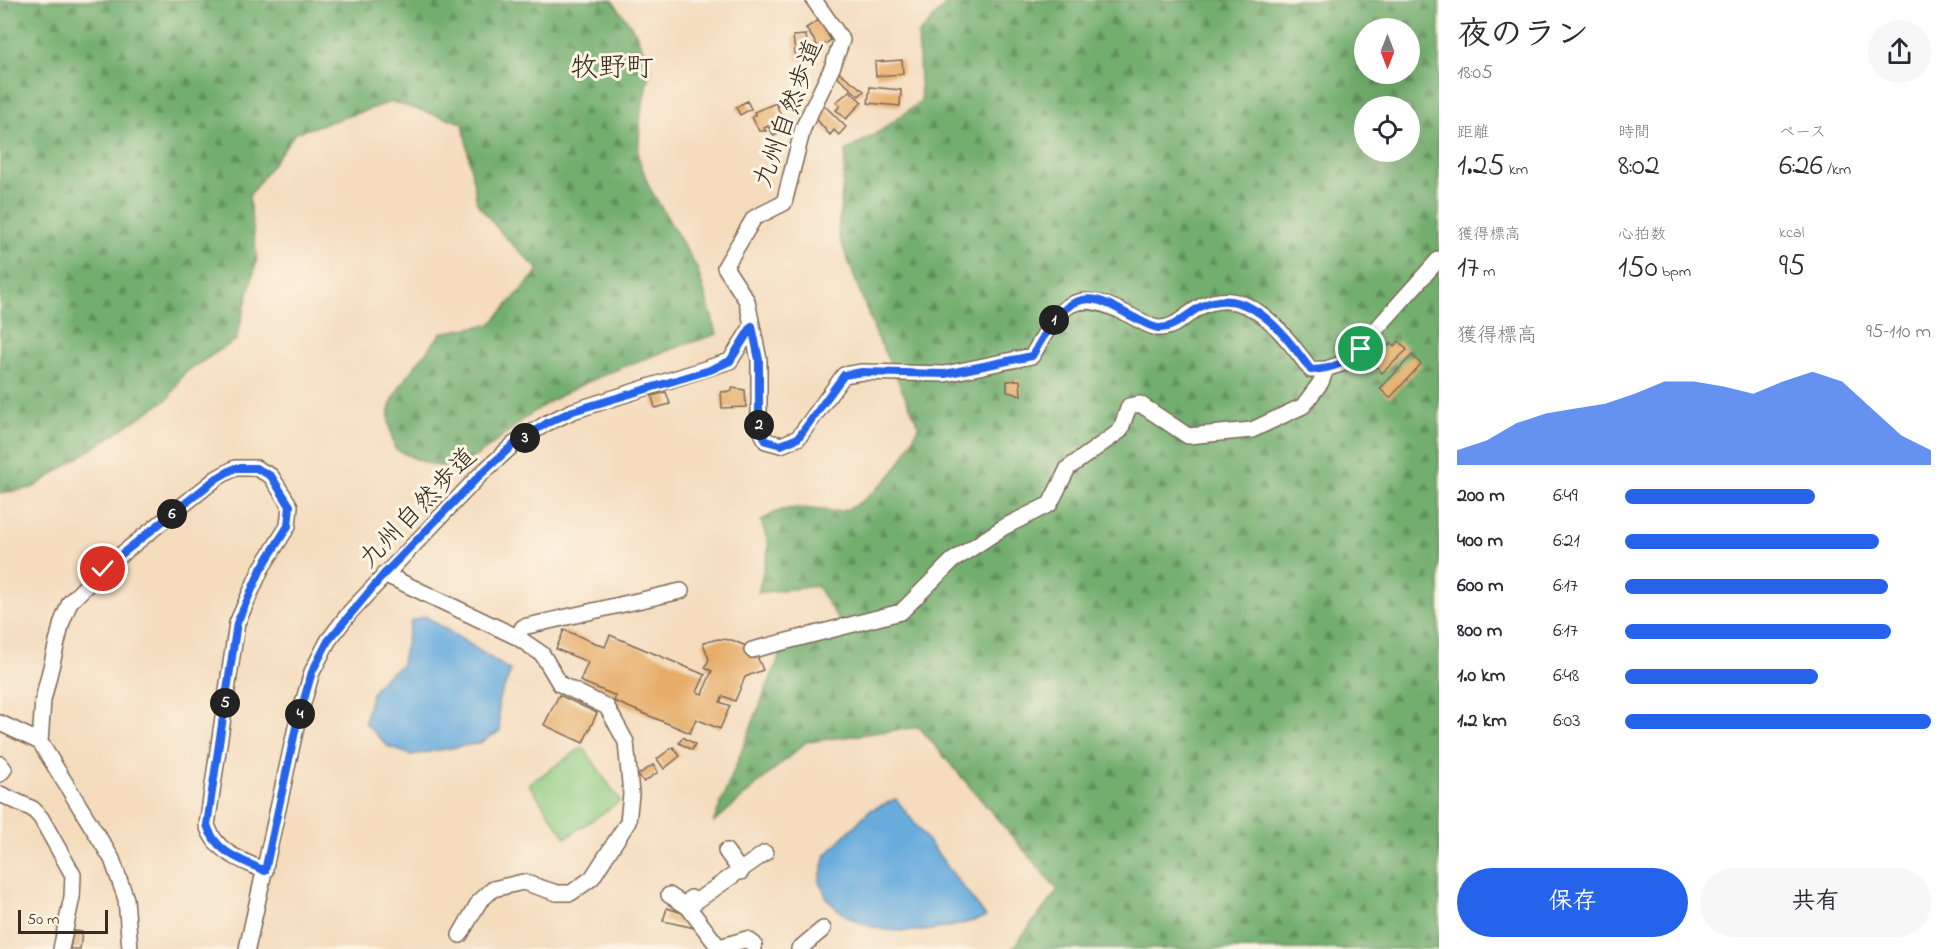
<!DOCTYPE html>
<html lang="ja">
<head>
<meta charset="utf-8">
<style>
  :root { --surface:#fff; --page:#f7f7f7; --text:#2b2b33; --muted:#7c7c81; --accent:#2563eb }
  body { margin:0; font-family:"Indie Flower","Klee One",sans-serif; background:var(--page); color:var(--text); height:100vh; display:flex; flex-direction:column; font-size:22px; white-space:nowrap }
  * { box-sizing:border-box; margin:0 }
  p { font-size:20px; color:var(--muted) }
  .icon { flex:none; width:33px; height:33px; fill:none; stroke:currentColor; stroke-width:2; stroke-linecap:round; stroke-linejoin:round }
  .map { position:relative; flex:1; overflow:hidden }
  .details { display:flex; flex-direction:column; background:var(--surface); width:510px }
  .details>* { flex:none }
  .needle { width:39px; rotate:180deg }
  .tools { position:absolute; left:1354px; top:18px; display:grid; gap:12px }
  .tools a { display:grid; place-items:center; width:66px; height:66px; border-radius:50%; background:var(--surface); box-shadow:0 6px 24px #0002; font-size:30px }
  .scale { position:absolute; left:18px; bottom:15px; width:90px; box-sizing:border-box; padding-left:6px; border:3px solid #3b2a1e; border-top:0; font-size:16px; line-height:21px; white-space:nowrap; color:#3b2a1e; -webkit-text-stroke:4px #fcf5e5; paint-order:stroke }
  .pin { position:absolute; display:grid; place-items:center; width:51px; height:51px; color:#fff; margin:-26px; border:3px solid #fff; border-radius:50%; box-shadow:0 2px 6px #0007 }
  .km { position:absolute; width:30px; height:30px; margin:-15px; border-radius:50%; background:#222; color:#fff; font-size:16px; line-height:30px; text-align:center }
  .round { display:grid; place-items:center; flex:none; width:63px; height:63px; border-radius:32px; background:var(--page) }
  .head { display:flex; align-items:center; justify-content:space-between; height:102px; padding:0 18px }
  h1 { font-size:33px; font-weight:600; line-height:45px }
  .metrics { display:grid; grid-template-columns:repeat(3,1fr); gap:9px; height:102px; padding:6px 18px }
  .metrics div { display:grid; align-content:center }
  .metrics b { font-size:30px; font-weight:600 }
  .metrics small { font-size:16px; font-weight:400 }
  .metrics p { font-size:16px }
  .chart { height:168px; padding:12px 18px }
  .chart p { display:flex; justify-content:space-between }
  .chart svg { width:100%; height:108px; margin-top:6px; fill:var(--accent); opacity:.7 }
  .button { display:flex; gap:12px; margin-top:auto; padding:12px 18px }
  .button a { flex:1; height:69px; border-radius:36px; background:var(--accent); color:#fff; font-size:24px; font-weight:600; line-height:69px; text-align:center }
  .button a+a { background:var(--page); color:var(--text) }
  ul { padding:0 18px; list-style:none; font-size:20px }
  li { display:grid; grid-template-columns:96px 72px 1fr; align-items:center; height:45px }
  li i { height:15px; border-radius:8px; background:var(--accent) }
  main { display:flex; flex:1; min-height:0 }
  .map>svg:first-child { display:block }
  .forest { fill:url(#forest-firs); stroke:#566c46; stroke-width:1.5; fill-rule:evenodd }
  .garden { fill:#8dca80; stroke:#647a4f; stroke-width:1.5 }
  .water { fill:#67acdd; stroke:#516b7e; stroke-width:1.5 }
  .building { fill:#e6ac67 }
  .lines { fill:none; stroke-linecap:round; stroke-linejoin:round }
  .minor-casing { stroke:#7c6856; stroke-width:18 }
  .minor { stroke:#fff; stroke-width:15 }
  .route-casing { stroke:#fff; stroke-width:12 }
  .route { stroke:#2563eb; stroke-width:8 }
  .labels { text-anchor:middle; stroke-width:6; stroke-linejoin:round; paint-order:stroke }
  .street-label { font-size:26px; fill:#3b2a1e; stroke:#fcf5e5 }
  .quarter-label { font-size:28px; fill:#3b2a1e; stroke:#fcf5e5 }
</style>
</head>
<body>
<main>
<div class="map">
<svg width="1439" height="949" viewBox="0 0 1439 949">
  <defs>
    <pattern id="forest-firs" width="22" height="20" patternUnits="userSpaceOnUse" patternTransform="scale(1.5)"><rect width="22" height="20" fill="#72ae6e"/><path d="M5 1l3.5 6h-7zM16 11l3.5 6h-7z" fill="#5f8e5a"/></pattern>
  </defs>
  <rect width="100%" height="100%" fill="#fcf5e5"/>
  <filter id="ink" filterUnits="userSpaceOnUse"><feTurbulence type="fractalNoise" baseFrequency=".0167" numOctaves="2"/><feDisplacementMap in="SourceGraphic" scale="12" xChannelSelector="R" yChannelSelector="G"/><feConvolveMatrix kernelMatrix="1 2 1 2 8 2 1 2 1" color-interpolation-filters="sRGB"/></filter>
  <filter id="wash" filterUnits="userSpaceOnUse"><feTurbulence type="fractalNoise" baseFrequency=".008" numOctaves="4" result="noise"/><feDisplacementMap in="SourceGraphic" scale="24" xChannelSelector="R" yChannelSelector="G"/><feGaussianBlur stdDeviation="1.35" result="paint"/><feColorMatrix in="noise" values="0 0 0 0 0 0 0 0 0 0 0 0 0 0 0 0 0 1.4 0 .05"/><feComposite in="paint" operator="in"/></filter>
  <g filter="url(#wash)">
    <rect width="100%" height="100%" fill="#f4dcbd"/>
    <!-- forest -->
    <path class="forest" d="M0,0H612L636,33L650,68L641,113L638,156L649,187L697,268L717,334C657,354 573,381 524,419C511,429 470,465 456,466C434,469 414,458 395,449C392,436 386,420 390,407C399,381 425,355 441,333L491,324L539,270L503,235L477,203L463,123L392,102L295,133L249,196L257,260L236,340L184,373L169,398L32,488L0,493Z
      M950,0H1439V949H1012L1058,890L919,727L806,742L713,823L783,647L840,622L817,586L758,593L769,546L761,521C789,500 808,511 840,511C856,510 889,480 897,467C906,454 912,440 919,426L876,334L838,234L846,151L882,130L921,101L918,35ZM1365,28H1410V74H1365ZM1365,106H1410V152H1365Z"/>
    <!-- garden -->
    <path class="garden" d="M583,747L620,801L566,838L529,784Z"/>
    <!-- water -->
    <path class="water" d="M425,616L511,671L498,702L500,731L480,743L411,755L388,746L365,723C370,691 373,683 401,666L411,621Z
      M896,799L986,917C937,933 870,944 830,902C825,897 823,888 819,882L826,855L869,811Z"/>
    <g id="blocks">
      <!-- building -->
      <path class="building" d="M819,20L831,40L819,48L806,28Z
        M806,35L809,58L796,60L793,36Z
        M902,60L903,74L876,76L875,62Z
        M839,72L864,91L859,96L836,76Z
        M870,87L901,90L900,106L868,103Z
        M850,91L862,102L846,119L836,110L840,106L836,102Z
        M747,101L751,109L740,115L736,107Z
        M776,103L786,130L774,136L768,126L764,128L766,131H759L752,117L756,115L754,112Z
        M823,104L846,127L839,135L834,130L830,135L813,115Z
        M1399,341L1407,350L1382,373L1371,361L1391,343L1394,346Z
        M1412,355L1421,364L1390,398L1380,389Z
        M1020,380L1021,395L1007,392V381Z
        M732,388L745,390L746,407L722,408L721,392L732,391Z
        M666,392L670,404L655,408L652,396Z
        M564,630L605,647L610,635L705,675L697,692L702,694L712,671L705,668L709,659L703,643L718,639L732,640L746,646L757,656L763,670L745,677L735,701L723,696L720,702L730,706L720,729L696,719L690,733L614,701L616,696L580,681L588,662L556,649Z
        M559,695L597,713L583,743L544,725Z
        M683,737L695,744L692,750L679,743Z
        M673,747L680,756L664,769L657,759Z
        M653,765L658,772L644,782L638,775Z
        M667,908L692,916L697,920L695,928L663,921Z
        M73,931L82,932L80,949H70Z"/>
    </g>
  </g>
  <g filter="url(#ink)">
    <use href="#blocks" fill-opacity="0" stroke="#7c6856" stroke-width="1.5"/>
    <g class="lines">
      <defs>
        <path id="minor" d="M814,0L842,40L832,68L803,128L784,203L754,218L725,267L747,301L759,360V426L766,441L781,445L798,438L844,375L862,372L945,374L1032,356C1059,310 1068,285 1125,313C1135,317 1148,327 1158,328C1176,329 1187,313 1202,306C1249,283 1287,338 1311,370L1326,369L1347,362L1439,259
          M384,574L517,637L542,654L560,684L607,707L626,742L631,794L628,822L592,878L571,893H557L523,882L493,889L479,902L460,935
          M517,637L523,627L681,591
          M752,650L901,612L952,561L1004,527L1050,504L1068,468L1120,431L1129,406L1140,404L1188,436L1252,430L1303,406L1321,382L1326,369
          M0,723L40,742L112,859L126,899L130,949
          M40,742L43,700L62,622L70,602L103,569L217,478L235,468H256L271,476L290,506L288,526L261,569L237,623L207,825C216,853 240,859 265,871
          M0,764L4,769L0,774
          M0,794L33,809L41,818L73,875L72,897L61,949
          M726,851L741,872
          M669,895L688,907L691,898
          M720,947L747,939L754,944V949
          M247,949L296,727L312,672L328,641L350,612L480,475L514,444L547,423L573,411L730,361L752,326
          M720,949L688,907L765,853
          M799,949L823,929"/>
      </defs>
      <!-- minor casing -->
      <use href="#minor" class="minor-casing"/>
      <!-- minor -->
      <use href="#minor" class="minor"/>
    </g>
  </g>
  <g class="lines" filter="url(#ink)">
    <defs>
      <path id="route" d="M103,569L217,478L235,468H256L271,476L290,506L288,526L261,569L237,623L207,825C216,853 240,859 265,871L296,727L312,672L328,641L384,574L480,475L514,444L547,423L573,411L710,370L730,361L752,326L759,360V426L766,441L781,445L798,438L844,375L862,372L945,374L1032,356C1046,333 1065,290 1100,301C1110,304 1120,310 1129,315C1138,319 1149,327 1158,328C1176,329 1187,313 1202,306C1249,283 1287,338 1311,370C1332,369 1346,363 1361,349"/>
    </defs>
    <!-- route casing -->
    <use href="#route" class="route-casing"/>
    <!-- route -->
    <use href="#route" class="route"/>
  </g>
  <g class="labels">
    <!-- street labels -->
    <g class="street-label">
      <text transform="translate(787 113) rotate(-70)" y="9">九州自然歩道</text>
      <text transform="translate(417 507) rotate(-46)" y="9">九州自然歩道</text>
    </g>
    <!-- quarter labels -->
    <g class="quarter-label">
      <text x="612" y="76">牧野町</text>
    </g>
  </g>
</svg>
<div class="tools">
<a><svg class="needle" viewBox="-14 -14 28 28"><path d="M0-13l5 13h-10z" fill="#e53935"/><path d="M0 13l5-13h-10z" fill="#7c7c81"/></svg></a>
<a><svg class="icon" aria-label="locate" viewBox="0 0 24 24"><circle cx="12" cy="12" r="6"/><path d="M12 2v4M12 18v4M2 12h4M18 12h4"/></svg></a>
</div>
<div class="scale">50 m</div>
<div class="pin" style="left:1361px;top:349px;background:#1e9e55"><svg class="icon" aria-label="arrive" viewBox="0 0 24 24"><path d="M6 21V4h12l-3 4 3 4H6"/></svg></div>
<div class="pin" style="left:103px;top:569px;background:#d93025"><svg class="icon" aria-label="check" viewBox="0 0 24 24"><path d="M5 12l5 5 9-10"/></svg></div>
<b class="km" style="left:1054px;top:320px">1</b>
<b class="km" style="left:759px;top:425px">2</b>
<b class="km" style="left:525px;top:438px">3</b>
<b class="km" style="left:300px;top:714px">4</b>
<b class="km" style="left:225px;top:703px">5</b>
<b class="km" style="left:172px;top:514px">6</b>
</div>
<section class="details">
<div class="head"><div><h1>夜のラン</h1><p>18:05</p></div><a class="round"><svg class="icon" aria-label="share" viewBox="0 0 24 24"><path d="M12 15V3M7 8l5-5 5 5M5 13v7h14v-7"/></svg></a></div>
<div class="metrics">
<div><p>距離</p><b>1.25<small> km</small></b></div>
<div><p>時間</p><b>8:02</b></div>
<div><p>ペース</p><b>6:26<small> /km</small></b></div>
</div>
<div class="metrics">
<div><p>獲得標高</p><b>17<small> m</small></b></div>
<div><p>心拍数</p><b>150<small> bpm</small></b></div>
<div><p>kcal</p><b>95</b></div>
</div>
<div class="chart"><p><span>獲得標高</span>95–110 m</p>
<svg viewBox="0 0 160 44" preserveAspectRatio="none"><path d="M0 44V38L10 34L20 27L30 23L40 21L50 19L60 15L70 10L80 10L90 12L100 15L110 10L120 6L130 10L140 21L150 32L160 38V44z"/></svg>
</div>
<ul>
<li><b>200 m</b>6:49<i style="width:62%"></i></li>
<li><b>400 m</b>6:21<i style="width:83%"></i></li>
<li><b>600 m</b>6:17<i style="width:86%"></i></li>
<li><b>800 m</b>6:17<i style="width:87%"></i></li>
<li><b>1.0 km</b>6:48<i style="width:63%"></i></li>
<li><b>1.2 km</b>6:03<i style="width:100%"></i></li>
</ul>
<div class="button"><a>保存</a><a>共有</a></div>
</section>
</main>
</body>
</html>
